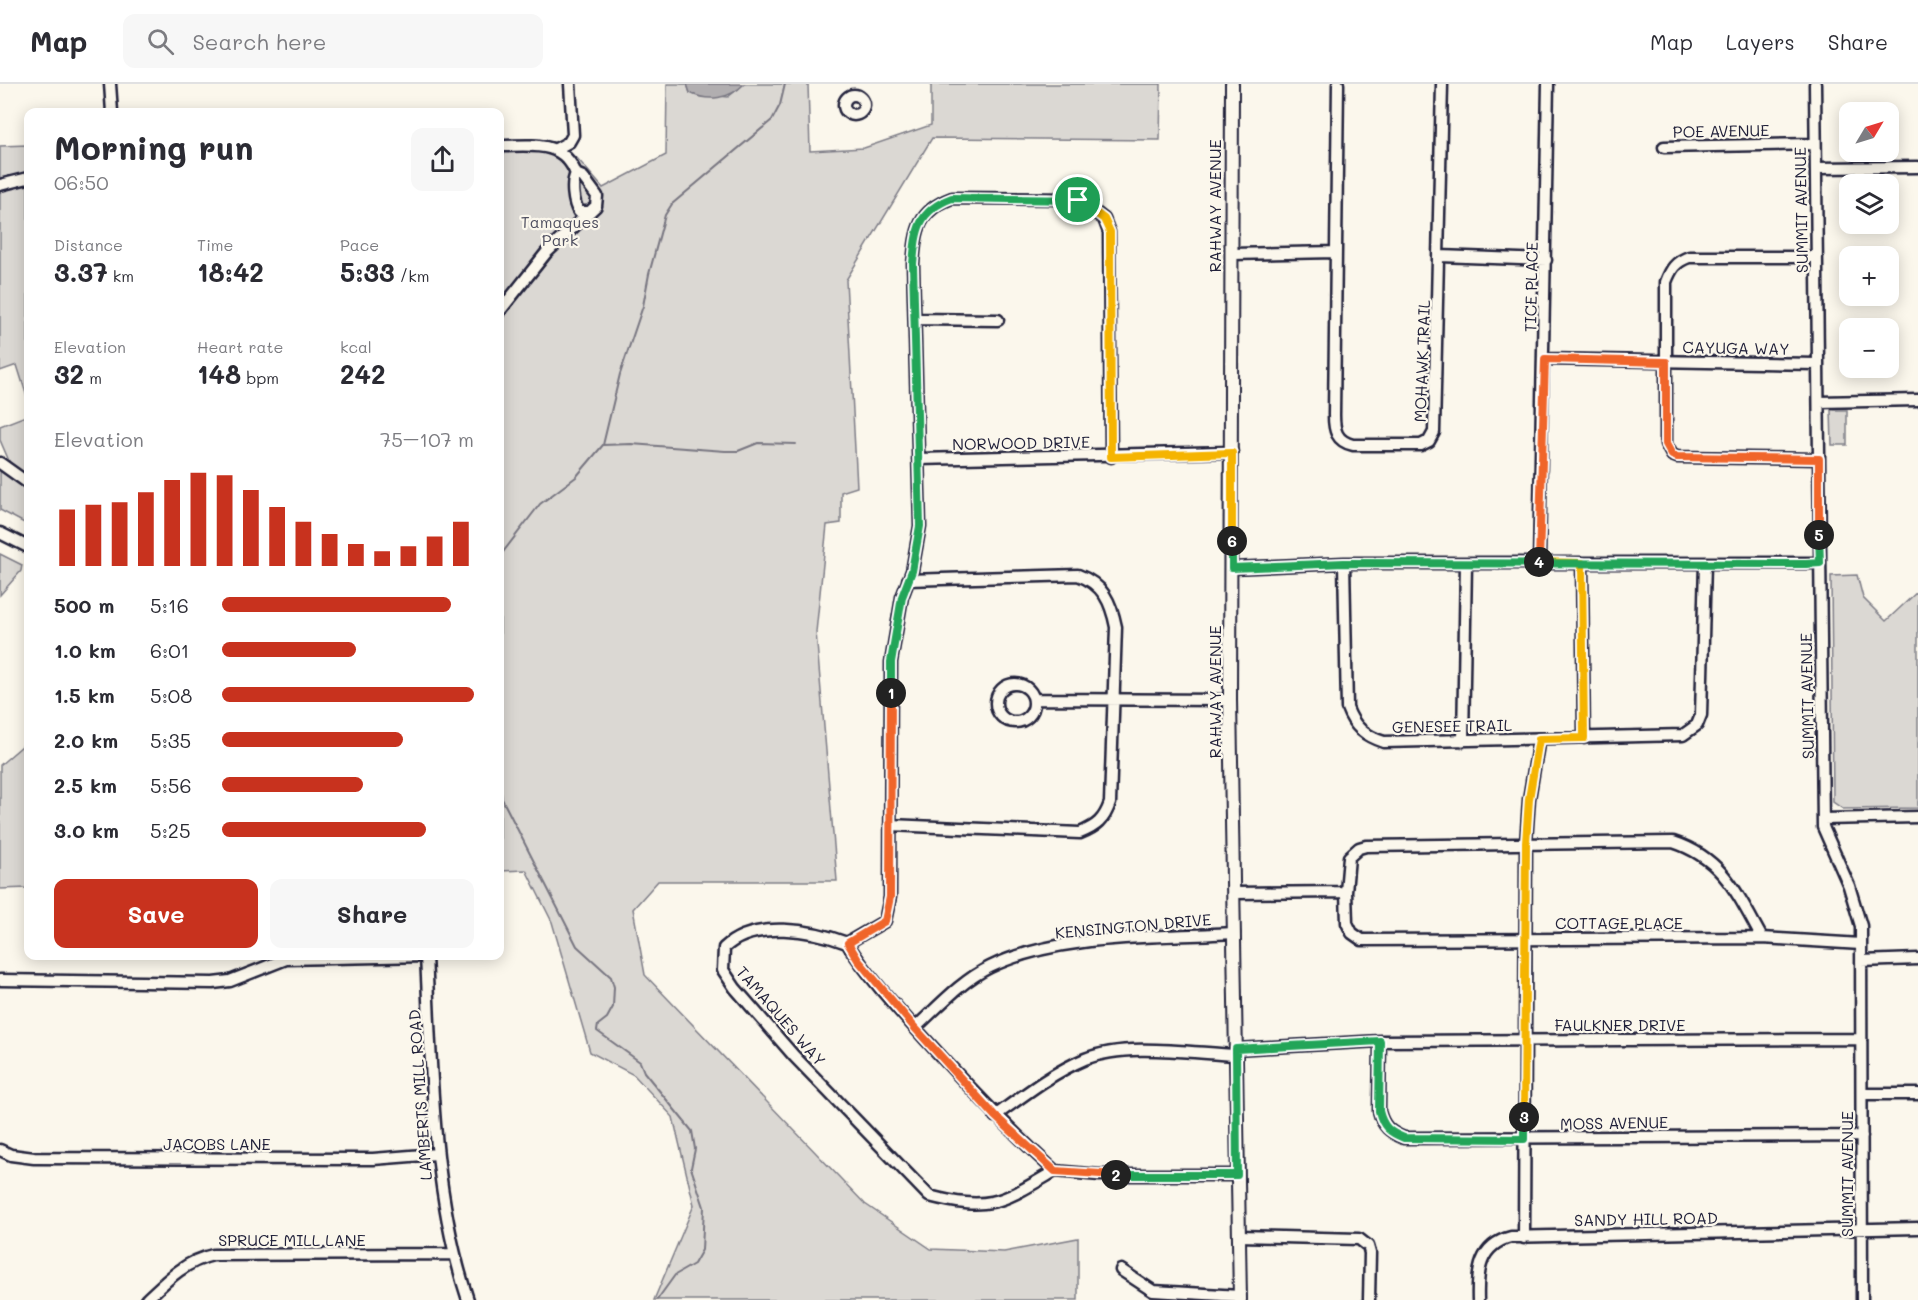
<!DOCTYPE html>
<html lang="en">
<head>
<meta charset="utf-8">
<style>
  :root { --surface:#fff; --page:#f7f7f7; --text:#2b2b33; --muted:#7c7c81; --line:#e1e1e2; --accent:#c8321e }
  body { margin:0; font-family:Mali,sans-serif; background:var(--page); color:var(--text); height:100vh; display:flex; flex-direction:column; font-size:22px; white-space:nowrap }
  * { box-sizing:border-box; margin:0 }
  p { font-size:20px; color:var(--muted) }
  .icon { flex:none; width:33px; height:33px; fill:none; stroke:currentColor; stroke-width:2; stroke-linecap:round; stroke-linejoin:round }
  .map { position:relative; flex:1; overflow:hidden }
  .details { position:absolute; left:24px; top:24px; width:480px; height:852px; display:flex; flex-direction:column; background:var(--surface); border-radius:12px; box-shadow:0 3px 15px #0003 }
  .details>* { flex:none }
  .needle { width:39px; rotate:52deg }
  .tools { position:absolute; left:1839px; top:18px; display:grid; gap:12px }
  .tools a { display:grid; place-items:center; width:60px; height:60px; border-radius:12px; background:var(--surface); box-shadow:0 3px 15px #0003; font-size:30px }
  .pin { position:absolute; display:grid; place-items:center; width:51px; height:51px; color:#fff; margin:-26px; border:3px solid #fff; border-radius:50%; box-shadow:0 2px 6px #0007 }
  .km { position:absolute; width:30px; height:30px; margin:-15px; border-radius:50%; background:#222; color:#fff; font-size:16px; line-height:30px; text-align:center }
  .round { display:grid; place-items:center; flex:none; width:63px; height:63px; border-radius:12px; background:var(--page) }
  .overview { display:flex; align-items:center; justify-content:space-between; height:102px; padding:0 30px }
  h1 { font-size:33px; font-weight:700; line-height:45px }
  .figures { display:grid; grid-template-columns:repeat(3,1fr); gap:9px; height:102px; padding:6px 30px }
  .figures div { display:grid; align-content:center }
  .figures b { font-size:26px; font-weight:700 }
  .figures small { font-size:16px; font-weight:400 }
  .figures p { font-size:16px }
  .chart { height:168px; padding:12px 30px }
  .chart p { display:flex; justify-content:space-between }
  .chart svg { width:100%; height:108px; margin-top:6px; stroke:var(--accent); stroke-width:6 }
  .action { display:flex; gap:12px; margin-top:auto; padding:12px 30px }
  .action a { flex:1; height:69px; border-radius:12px; background:var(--accent); color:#fff; font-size:24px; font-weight:700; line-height:69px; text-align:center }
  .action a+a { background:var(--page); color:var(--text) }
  ul { padding:0 30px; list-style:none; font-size:20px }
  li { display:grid; grid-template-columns:96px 72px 1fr; align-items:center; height:45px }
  li i { height:15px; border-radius:8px; background:var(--accent) }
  header { display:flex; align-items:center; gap:36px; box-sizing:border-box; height:84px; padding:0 30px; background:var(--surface); border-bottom:2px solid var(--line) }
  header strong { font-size:28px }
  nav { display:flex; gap:33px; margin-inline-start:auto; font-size:21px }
  .search { width:420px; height:54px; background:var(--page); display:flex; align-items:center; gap:15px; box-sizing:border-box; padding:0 21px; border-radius:12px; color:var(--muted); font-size:22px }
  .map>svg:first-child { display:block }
  .green { fill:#dbd8d3; stroke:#7e7d87; stroke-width:1.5 }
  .water { fill:#b1aeb0; stroke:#787681; stroke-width:1.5 }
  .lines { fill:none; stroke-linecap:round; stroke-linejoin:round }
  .stream { stroke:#787681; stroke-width:2 }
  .minor-casing { stroke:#22223b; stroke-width:15 }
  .tertiary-casing { stroke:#22223b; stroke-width:16 }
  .minor { stroke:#fbf7ec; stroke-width:10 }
  .tertiary { stroke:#fbf7ec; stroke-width:12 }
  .split-1-casing { stroke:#fff; stroke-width:12 }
  .split-2-casing { stroke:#fff; stroke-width:12 }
  .split-3-casing { stroke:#fff; stroke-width:12 }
  .split-4-casing { stroke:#fff; stroke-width:12 }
  .split-5-casing { stroke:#fff; stroke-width:12 }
  .split-6-casing { stroke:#fff; stroke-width:12 }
  .split-7-casing { stroke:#fff; stroke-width:12 }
  .split-1 { stroke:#22a559; stroke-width:8 }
  .split-2 { stroke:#f0652b; stroke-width:8 }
  .split-3 { stroke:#22a559; stroke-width:8 }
  .split-4 { stroke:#f5b400; stroke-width:8 }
  .split-5 { stroke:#f0652b; stroke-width:8 }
  .split-6 { stroke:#22a559; stroke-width:8 }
  .split-7 { stroke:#f5b400; stroke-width:8 }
  .labels { text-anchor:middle; stroke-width:4.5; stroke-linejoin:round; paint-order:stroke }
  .street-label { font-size:16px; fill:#22223b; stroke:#fbf7ec }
  .park-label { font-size:16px; fill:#505061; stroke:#fbf7ec }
</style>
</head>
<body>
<header>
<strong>Map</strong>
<div class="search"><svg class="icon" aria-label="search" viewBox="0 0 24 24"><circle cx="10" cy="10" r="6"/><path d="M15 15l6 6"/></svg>Search here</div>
<nav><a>Map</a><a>Layers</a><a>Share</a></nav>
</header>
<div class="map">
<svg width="1918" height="1216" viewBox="0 0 1918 1216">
  <rect width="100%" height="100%" fill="#fbf7ec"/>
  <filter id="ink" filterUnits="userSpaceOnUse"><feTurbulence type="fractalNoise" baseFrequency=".0167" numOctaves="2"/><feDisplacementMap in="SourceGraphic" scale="12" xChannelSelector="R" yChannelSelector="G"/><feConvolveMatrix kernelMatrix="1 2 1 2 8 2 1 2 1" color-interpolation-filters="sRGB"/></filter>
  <g filter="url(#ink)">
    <!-- green -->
    <path class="green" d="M667,0H687L690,9L728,13L744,0H808L810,67L864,64L931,41V0H1161L1160,56L932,54L846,196L857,403L841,408V439L827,441L816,548L837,797H658L633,825L645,891L865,1120L931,1165L1004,1168L1078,1154V1216H654L694,1121L673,1033L634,991L590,968L552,838L526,786L500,787V55L556,65L577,74L603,104L666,71Z
      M28,61V316L17,281L0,287V62Z
      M1831,326H1847V361H1832Z
      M28,331V441L0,426V379L19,400L0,356V342Z
      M0,470L22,481L21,487L0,511Z
      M1857,491L1863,514L1886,537L1918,507V724L1843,725L1833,718L1831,492Z
      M28,657V804L0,805V681Z"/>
    <!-- water -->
    <path class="water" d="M687,0H744C730,15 708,18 690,9Z"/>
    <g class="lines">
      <!-- stream -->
      <path class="stream" d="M603,361L631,360L725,367H738L758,359L796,360
        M500,472L540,420L576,393L603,361L620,290L643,222L649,190L665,131L672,120L772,36L780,21L785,0
        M500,702L502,715L577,862L611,893L614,903L613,923L607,934L598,941L597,947L640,978L644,988L692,1047L695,1065L691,1084L704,1123L702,1166L694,1180L675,1191L657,1216"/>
      <defs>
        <path id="minor" d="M110,0L112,28
          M1338,0L1334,331C1334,346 1336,357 1353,361H1421L1429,357L1434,348L1442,0
          M1815,0L1823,743L1849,802L1861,842L1862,1216
          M844 21a10 10 0 1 1 20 0a10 10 0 1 1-20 0Z
          M500,62C530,62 563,55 576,90C571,99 573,119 579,128H587
          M1664,63L1815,60
          M556,65L569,58L573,51L570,0
          M1816,84L1918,83
          M0,101L28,94
          M1232,170L1335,168
          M1440,172L1546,176
          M1817,173H1689C1675,178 1671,185 1666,198V360L1672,371L1677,373L1819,375
          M500,227L546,169L596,122L597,112L583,93L576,90
          M915,235L998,236
          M1545,275L1818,280
          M1819,318L1918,316
          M918,375L1232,368
          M0,379L28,399
          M0,449L28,463
          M1539,478L1548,0
          M1344,479L1347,624C1354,643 1365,652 1384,658L1683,651L1697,641L1701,631L1705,479
          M1582,479L1584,654
          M1232,484L1344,479H1819
          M996 619a19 19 0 1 1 38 0a19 19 0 1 1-38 0Z
          M1034,615L1230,616
          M1463,657L1466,479
          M1823,735L1918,733
          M890,741L1080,749C1097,742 1104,736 1110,719L1116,543C1111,518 1103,500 1078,491L908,496
          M1235,809L1346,808
          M1762,854C1738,811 1723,774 1673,758L1366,762L1359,764L1349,773L1346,808L1347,839L1352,849L1362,856L1762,854L1861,860
          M847,859C869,894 898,925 926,956C967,1001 1009,1046 1055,1087
          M426,872C432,988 431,1104 468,1216
          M1861,877L1918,875
          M0,896L213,899L230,897L286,875L426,872
          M915,944C938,923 961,897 990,883C1060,849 1158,854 1234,849
          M1380,957L1379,1027C1383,1043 1390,1048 1404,1054L1862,1052
          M1236,965L1380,957L1861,955
          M1862,1010H1918
          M995,1032C1024,1011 1052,989 1085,975C1126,958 1191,969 1236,971
          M0,1066L11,1071L34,1074L373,1075L436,1070
          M1055,1087C1002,1118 991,1128 929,1112L794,972L735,904L723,886L724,864C754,835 813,846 847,859L885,837L890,813L891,578L902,513L912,487L920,442L913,180C916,147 917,127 952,114L1078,115L1104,135L1109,148L1111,373
          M1055,1087L1100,1091H1237
          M1239,1152L1359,1155L1368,1162L1370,1169L1369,1216
          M1524,1154L1526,759L1529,715L1539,655
          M1121,1186L1153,1207L1240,1212
          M146,1216C166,1197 185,1177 213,1171L453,1170
          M1478,1216C1477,1188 1479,1161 1511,1153L1918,1144"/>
        <path id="tertiary" d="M1232,0L1230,616L1240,1216"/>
      </defs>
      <!-- minor casing -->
      <use href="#minor" class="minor-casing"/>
      <!-- tertiary casing -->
      <use href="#tertiary" class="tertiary-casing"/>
      <!-- minor -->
      <use href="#minor" class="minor"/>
      <!-- tertiary -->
      <use href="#tertiary" class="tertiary"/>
    </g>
  </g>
  <g class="lines" filter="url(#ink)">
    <defs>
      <path id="split-1" d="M891,609V578L902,513L912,487L920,442L913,180C916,147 917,127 952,114L1078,116"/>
      <path id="split-2" d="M891,609L890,813L885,837L848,859L858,876L915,944L995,1032L1055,1087L1116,1091"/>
      <path id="split-3" d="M1116,1091H1237L1236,965L1380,957L1379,1027C1383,1043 1389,1048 1404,1054L1524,1055V1033"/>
      <path id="split-4" d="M1524,1033L1526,759L1529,715L1539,655L1584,654L1582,479L1539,478"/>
      <path id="split-5" d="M1539,478L1545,275L1666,278V360L1672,371L1677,373L1819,375V451"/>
      <path id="split-6" d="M1232,457V484L1344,479L1806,480L1820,479L1819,451"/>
      <path id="split-7" d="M1078,116L1104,135L1110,148L1111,373L1232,369V457"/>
    </defs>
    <!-- split-1 casing -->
    <use href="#split-1" class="split-1-casing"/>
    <!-- split-2 casing -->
    <use href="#split-2" class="split-2-casing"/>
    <!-- split-3 casing -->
    <use href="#split-3" class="split-3-casing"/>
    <!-- split-4 casing -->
    <use href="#split-4" class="split-4-casing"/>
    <!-- split-5 casing -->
    <use href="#split-5" class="split-5-casing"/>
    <!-- split-6 casing -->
    <use href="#split-6" class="split-6-casing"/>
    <!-- split-7 casing -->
    <use href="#split-7" class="split-7-casing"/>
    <!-- split-1 -->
    <use href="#split-1" class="split-1"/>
    <!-- split-2 -->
    <use href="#split-2" class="split-2"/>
    <!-- split-3 -->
    <use href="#split-3" class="split-3"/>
    <!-- split-4 -->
    <use href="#split-4" class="split-4"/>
    <!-- split-5 -->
    <use href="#split-5" class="split-5"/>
    <!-- split-6 -->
    <use href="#split-6" class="split-6"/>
    <!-- split-7 -->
    <use href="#split-7" class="split-7"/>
  </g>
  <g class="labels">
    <!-- street labels -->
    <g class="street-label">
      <text transform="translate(1721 47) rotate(-1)" y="6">POE AVENUE</text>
      <text transform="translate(1215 122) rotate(-90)" y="6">RAHWAY AVENUE</text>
      <text transform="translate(1801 126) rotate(-91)" y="6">SUMMIT AVENUE</text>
      <text transform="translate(1531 203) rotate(-89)" y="6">TICE PLACE</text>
      <text transform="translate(1736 264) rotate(1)" y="6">CAYUGA WAY</text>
      <text transform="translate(1422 277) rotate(-88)" y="6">MOHAWK TRAIL</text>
      <text transform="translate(1021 359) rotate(-1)" y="6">NORWOOD DRIVE</text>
      <text transform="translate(1215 608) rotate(-90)" y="6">RAHWAY AVENUE</text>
      <text transform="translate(1807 612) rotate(-91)" y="6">SUMMIT AVENUE</text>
      <text transform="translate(1452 642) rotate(-1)" y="6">GENESEE TRAIL</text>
      <text x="1619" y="845">COTTAGE PLACE</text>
      <text transform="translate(1133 842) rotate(-5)" y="6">KENSINGTON DRIVE</text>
      <text transform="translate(781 932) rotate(49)" y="6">TAMAQUES WAY</text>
      <text x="1620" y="947">FAULKNER DRIVE</text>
      <text transform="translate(420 1011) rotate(-94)" y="6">LAMBERTS MILL ROAD</text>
      <text transform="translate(1614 1039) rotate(-1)" y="6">MOSS AVENUE</text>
      <text x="217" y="1066">JACOBS LANE</text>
      <text transform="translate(1847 1090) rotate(-90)" y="6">SUMMIT AVENUE</text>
      <text transform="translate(1646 1135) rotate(-1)" y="6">SANDY HILL ROAD</text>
      <text x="292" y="1162">SPRUCE MILL LANE</text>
    </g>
    <!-- park labels -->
    <g class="park-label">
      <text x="560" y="144">Tamaques<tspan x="560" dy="18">Park</tspan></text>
    </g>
  </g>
</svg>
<div class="tools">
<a><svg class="needle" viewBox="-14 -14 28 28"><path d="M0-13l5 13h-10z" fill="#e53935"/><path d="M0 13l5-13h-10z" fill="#7c7c81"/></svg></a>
<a><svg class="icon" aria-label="layers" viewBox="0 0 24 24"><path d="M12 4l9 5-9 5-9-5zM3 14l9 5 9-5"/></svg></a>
<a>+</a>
<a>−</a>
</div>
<div class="pin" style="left:1078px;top:116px;background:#1e9e55"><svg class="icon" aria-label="arrive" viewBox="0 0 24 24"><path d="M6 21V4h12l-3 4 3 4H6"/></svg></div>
<b class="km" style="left:891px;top:609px">1</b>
<b class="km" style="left:1116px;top:1091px">2</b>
<b class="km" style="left:1524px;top:1033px">3</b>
<b class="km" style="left:1539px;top:478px">4</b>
<b class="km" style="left:1819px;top:451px">5</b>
<b class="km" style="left:1232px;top:457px">6</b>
<section class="details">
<div class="overview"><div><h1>Morning run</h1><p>06:50</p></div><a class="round"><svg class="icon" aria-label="share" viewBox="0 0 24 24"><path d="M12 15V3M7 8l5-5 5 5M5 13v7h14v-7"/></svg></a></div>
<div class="figures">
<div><p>Distance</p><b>3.37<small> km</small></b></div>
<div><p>Time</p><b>18:42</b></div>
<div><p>Pace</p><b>5:33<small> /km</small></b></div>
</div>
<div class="figures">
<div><p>Elevation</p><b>32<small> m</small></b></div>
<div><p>Heart rate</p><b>148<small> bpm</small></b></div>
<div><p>kcal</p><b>242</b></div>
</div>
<div class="chart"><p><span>Elevation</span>75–107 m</p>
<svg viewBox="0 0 160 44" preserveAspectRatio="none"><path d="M5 44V21M15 44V19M25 44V18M35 44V14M45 44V9M55 44V6M65 44V7M75 44V13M85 44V20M95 44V26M105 44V31M115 44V35M125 44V38M135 44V36M145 44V32M155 44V26"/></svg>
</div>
<ul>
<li><b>500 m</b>5:16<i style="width:91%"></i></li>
<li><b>1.0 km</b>6:01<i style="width:53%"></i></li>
<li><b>1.5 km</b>5:08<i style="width:100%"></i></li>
<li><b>2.0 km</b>5:35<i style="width:72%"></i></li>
<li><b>2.5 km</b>5:56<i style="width:56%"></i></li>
<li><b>3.0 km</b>5:25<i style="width:81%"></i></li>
</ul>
<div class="action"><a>Save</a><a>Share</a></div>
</section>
</div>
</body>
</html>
